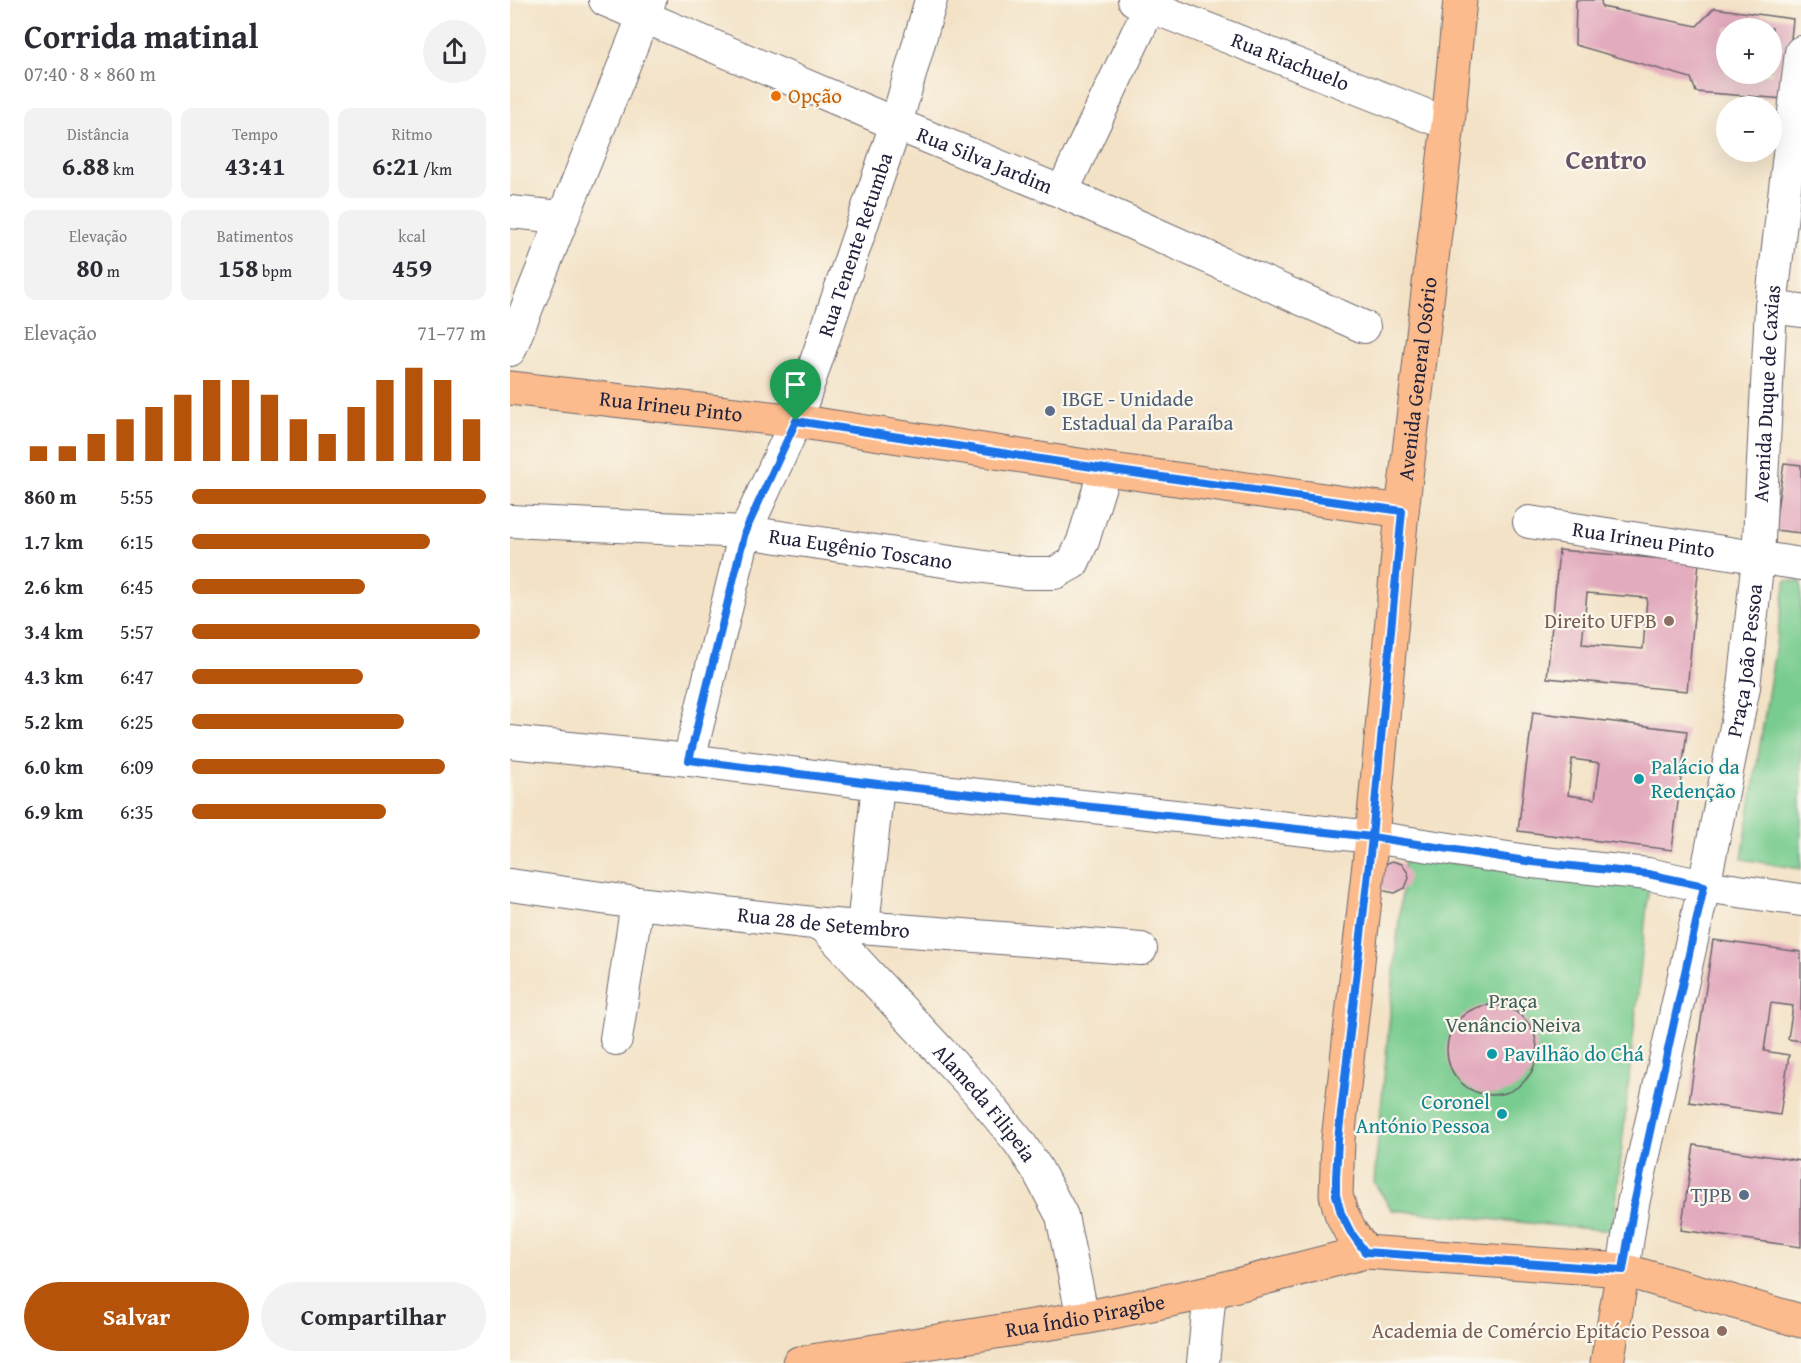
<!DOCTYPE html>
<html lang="pt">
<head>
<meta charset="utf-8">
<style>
  :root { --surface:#fff; --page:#f2f2f3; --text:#2b2b33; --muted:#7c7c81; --accent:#b45309 }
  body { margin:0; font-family:"Gentium Book Plus",serif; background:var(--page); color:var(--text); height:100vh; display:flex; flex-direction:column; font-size:22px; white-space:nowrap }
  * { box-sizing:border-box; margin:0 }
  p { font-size:20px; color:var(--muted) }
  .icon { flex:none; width:33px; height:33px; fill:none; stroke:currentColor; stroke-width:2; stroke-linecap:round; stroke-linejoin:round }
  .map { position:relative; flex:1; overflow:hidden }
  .drawer { display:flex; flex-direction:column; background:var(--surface); width:510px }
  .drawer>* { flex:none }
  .controls { position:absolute; left:1206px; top:18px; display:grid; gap:12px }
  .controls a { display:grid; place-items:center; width:66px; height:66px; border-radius:50%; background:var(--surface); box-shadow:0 6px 24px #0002; font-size:30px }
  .pin { position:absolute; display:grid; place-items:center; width:51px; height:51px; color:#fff; margin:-62px -26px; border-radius:50% 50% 50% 0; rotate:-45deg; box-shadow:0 0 6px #0007 }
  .pin .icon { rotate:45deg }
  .round { display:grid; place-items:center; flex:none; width:63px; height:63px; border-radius:32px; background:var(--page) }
  .headline { display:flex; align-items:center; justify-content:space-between; height:102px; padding:0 24px }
  h1 { font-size:33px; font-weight:700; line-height:45px }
  .figures { display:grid; grid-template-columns:repeat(3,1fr); gap:9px; height:102px; padding:6px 24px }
  .figures div { display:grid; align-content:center; border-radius:12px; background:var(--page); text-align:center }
  .figures b { font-size:26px; font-weight:700 }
  .figures small { font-size:16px; font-weight:400 }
  .figures p { font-size:16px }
  .chart { height:168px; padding:12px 24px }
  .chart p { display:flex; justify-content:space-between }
  .chart svg { width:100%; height:108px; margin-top:6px; stroke:var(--accent); stroke-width:6 }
  .primary-button { display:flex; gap:12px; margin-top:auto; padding:12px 24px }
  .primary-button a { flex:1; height:69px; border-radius:36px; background:var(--accent); color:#fff; font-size:24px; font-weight:700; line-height:69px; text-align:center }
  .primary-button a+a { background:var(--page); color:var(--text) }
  ul { padding:0 24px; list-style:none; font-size:20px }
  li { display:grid; grid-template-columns:96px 72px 1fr; align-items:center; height:45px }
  li i { height:15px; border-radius:8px; background:var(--accent) }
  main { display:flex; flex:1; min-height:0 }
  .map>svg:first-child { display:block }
  .park { fill:#78cc8f; stroke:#4d7765; stroke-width:1.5 }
  .building { fill:#e3abbe; fill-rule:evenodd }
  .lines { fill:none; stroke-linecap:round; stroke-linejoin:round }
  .minor-casing { stroke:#6b656c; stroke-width:34 }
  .major-casing { stroke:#6b656c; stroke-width:35 }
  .minor { stroke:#fff; stroke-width:32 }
  .major { stroke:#fbbb8c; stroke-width:33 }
  .route-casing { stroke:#fff; stroke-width:12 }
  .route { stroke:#1a73e8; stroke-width:8 }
  .food-dot { fill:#e8710a; stroke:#fbf7ec; stroke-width:2 }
  .service-dot { fill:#5c6f8a; stroke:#fbf7ec; stroke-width:2 }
  .education-dot { fill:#8d6e63; stroke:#fbf7ec; stroke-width:2 }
  .culture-dot { fill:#0f9aa8; stroke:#fbf7ec; stroke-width:2 }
  .labels { text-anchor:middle; stroke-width:4.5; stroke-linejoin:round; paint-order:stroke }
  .street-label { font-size:21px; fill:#22223b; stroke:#fbf7ec }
  .food-label { font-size:21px; fill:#c56008; stroke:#fbf7ec; text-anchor:start }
  .service-label { font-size:21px; fill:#4e5e75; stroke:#fbf7ec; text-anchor:start }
  .education-label { font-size:21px; fill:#785e54; stroke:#fbf7ec; text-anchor:end }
  .culture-label { font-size:21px; fill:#0d838f; stroke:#fbf7ec; text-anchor:start }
  .park-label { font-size:21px; fill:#405e58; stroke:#fbf7ec }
  .district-label { font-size:27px; font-weight:bold; fill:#665269; stroke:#fbf7ec }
</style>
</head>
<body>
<main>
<section class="drawer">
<div class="headline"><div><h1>Corrida matinal</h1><p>07:40 · 8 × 860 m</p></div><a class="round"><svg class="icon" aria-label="share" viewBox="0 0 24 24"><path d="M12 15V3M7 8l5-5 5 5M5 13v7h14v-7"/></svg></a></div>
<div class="figures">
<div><p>Distância</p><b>6.88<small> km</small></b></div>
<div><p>Tempo</p><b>43:41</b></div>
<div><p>Ritmo</p><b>6:21<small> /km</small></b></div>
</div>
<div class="figures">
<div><p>Elevação</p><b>80<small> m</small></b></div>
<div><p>Batimentos</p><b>158<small> bpm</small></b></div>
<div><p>kcal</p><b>459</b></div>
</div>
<div class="chart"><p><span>Elevação</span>71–77 m</p>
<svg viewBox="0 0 160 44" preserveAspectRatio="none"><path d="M5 44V38M15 44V38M25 44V33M35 44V27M45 44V22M55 44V17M65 44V11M75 44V11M85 44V17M95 44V27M105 44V33M115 44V22M125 44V11M135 44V6M145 44V11M155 44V27"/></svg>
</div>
<ul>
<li><b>860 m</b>5:55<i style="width:100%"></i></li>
<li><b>1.7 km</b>6:15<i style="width:81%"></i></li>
<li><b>2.6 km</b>6:45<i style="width:59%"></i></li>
<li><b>3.4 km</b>5:57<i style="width:98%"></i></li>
<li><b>4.3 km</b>6:47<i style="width:58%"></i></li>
<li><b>5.2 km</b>6:25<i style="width:72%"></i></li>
<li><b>6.0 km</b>6:09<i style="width:86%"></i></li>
<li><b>6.9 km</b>6:35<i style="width:66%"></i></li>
</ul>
<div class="primary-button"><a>Salvar</a><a>Compartilhar</a></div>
</section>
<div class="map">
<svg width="1291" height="1363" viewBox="0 0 1291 1363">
  <rect width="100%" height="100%" fill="#fbf7ec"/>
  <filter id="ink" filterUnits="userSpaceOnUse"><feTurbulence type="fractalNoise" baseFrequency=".0167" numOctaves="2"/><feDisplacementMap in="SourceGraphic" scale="12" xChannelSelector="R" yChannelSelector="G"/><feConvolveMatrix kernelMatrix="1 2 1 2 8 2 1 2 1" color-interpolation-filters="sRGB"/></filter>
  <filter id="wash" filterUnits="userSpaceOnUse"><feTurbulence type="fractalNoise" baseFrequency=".008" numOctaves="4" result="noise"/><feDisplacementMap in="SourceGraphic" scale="24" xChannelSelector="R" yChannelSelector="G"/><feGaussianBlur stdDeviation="1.35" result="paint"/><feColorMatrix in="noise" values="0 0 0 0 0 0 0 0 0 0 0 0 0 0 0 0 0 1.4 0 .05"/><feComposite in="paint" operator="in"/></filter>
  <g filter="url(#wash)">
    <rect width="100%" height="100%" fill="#f3e2c6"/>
    <!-- park -->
    <path class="park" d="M1276,580L1291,582V869L1232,859Z
      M895,857L1139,886L1103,1231L882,1210L864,1182Z"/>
    <g id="blocks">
      <!-- building -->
      <path class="building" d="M1066,0H1091L1092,7L1187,26L1204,8L1283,19L1275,99L1186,92L1181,78L1065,45ZM1216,28H1262V74H1216Z
        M1274,463L1291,465V533L1264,530Z
        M1049,550L1189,562L1177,691L1037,678ZM1077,593L1137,598L1133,649L1072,644Z
        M1023,712L1177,731L1162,850L1008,831ZM1062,759L1090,763L1085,799L1058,795Z
        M882,861L892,864L898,873L899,878L895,888L885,893L875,891L870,887L873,865Z
        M1203,940L1291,952V1041L1278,1039L1283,1006L1261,1003L1254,1051L1279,1055L1270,1115L1179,1102Z
        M937 1050a45 45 0 1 1 90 0a45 45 0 1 1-90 0Z
        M1184,1145L1291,1161V1247L1171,1230Z"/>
    </g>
  </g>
  <g filter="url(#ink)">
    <use href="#blocks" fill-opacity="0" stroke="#6b656c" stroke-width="1.5"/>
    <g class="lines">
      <defs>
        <g id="minor">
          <path id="s1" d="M95,0L386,124L552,192L854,327"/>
          <path id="s2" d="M624,0L938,124"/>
          <path d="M552,192L640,6"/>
          <path d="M0,212L52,217"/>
          <path d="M1261,307L1291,311"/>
          <path d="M0,350L140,0"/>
          <path id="s3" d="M0,521L235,532L516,573H545L563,563L573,541L595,469"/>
          <path id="s4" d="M1019,522L1291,564"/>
          <path d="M0,742L179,760L368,784L862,837L1023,862L1138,874L1194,886L1291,900"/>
          <path id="s5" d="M179,760L235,532L286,421L386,124L421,0"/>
          <path id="s6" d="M0,885L127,903L312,924L631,949"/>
          <path id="s7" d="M312,924L468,1092L509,1142L527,1169L552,1216L573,1318"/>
          <path d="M353,927L368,784"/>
          <path d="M106,1039L127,903"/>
          <path id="s8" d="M1113,1270L1123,1204L1194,886L1234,687L1248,558L1261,307L1291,52"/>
          <path d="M693,1363L700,1292"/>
        </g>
        <g id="major">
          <path id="s9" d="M0,388L286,421L595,469L892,511"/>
          <path id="s10" d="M855,1252L840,1231L831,1213L826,1195L828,1140L862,837L892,511L938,124L950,0"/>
          <path id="s11" d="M289,1363L573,1318L700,1292L855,1252L1113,1270L1291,1321"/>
          <path d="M1097,1363L1113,1270"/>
        </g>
      </defs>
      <!-- minor casing -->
      <use href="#minor" class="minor-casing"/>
      <!-- major casing -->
      <use href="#major" class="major-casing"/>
      <!-- minor -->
      <use href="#minor" class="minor"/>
      <!-- major -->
      <use href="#major" class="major"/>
    </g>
  </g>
  <g class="lines" filter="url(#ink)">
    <defs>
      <path id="route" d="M286,421L235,532L179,760L368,784L862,837L1023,862L1138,874L1194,886L1124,1204L1113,1270L855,1252L840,1231L831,1213L826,1195V1178L828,1140L862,837L892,511L595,469L286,421"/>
    </defs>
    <!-- route casing -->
    <use href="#route" class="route-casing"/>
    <!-- route -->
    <use href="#route" class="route"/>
  </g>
  <!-- markers -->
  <circle class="food-dot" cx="266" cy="96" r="6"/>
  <g class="service-dot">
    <circle cx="540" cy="411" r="6"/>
    <circle cx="1234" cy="1195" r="6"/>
  </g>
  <g class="education-dot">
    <circle cx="1159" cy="621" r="6"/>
    <circle cx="1212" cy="1331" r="6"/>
  </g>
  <g class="culture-dot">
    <circle cx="1129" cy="779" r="6"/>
    <circle cx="982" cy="1054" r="6"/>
    <circle cx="992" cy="1114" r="6"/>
  </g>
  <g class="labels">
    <!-- street labels -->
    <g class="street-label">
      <text dy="7" stroke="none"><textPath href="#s2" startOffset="168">Rua Riachuelo</textPath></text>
      <text dy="7" stroke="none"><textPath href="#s1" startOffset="412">Rua Silva Jardim</textPath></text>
      <text dy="7" stroke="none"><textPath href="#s5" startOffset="543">Rua Tenente Retumba</textPath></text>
      <text dy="7" stroke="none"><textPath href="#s10" startOffset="885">Avenida General Osório</textPath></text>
      <text dy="7" stroke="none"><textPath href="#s8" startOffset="890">Avenida Duque de Caxias</textPath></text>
      <text dy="7" stroke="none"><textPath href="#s9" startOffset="162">Rua Irineu Pinto</textPath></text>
      <text dy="7" stroke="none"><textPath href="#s4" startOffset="116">Rua Irineu Pinto</textPath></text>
      <text dy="7" stroke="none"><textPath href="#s3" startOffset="352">Rua Eugênio Toscano</textPath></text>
      <text dy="7" stroke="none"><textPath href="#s8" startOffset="622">Praça João Pessoa</textPath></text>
      <text dy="7" stroke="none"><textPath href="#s6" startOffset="316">Rua 28 de Setembro</textPath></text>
      <text dy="7" stroke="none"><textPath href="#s7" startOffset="242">Alameda Filipeia</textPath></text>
      <text dy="7" stroke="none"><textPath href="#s11" startOffset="290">Rua Índio Piragibe</textPath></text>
    </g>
    <!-- food labels -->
    <g class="food-label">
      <text x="278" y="103">Opção</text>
    </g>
    <!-- service labels -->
    <g class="service-label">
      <text x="552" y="406">IBGE - Unidade<tspan x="552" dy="24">Estadual da Paraíba</tspan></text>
      <text x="1222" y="1202" text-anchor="end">TJPB</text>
    </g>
    <!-- education labels -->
    <g class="education-label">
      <text x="1147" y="628">Direito UFPB</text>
      <text x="1200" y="1338">Academia de Comércio Epitácio Pessoa</text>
    </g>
    <!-- culture labels -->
    <g class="culture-label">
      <text x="1141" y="774">Palácio da<tspan x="1141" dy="24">Redenção</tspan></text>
      <text x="994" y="1061">Pavilhão do Chá</text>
      <text x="980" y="1109" text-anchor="end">Coronel<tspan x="980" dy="24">António Pessoa</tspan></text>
    </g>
    <!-- park labels -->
    <g class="park-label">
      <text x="1003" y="1008">Praça<tspan x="1003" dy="24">Venâncio Neiva</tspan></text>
    </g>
    <!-- district labels -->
    <g class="district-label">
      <text x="1096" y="169">Centro</text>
    </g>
  </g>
</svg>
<div class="controls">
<a>+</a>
<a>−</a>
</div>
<div class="pin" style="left:286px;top:421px;background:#1e9e55"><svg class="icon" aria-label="arrive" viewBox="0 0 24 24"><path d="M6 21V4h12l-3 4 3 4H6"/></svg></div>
</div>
</main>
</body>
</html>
